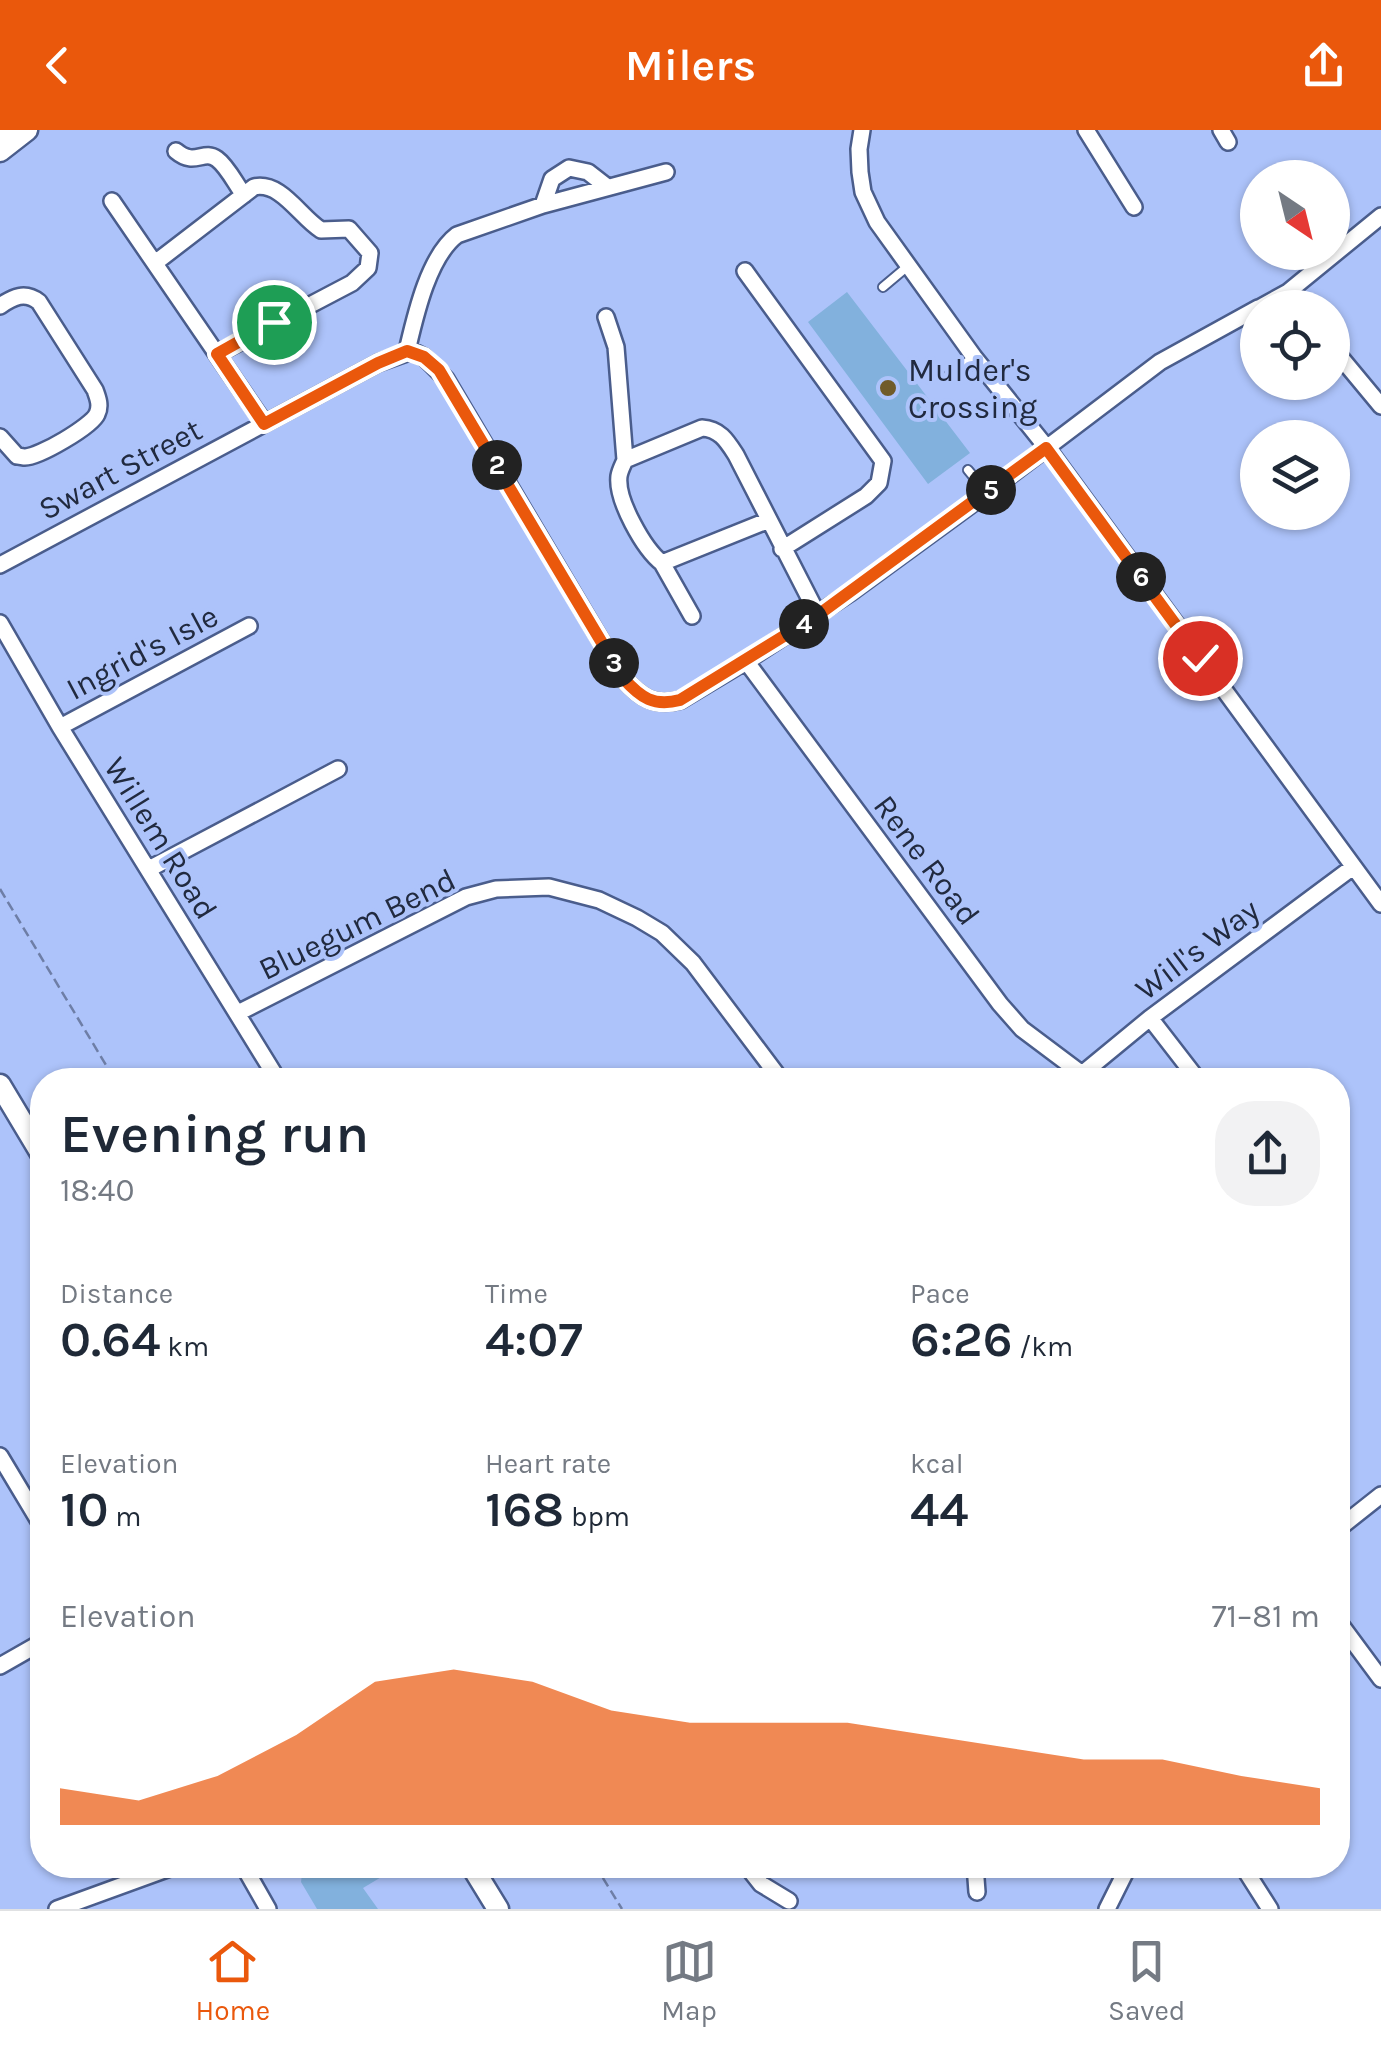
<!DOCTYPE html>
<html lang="en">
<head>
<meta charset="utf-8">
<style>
  :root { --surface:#fff; --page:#f2f2f3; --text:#1f2937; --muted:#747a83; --line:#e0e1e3; --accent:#ea580c }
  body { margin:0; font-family:Karla,sans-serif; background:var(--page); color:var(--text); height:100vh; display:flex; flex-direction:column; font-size:38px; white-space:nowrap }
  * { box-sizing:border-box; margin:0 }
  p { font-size:32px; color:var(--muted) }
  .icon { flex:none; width:55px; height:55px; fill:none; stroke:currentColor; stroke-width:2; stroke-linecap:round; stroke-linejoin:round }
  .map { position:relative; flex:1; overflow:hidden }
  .panel { position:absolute; left:30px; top:938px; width:1320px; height:810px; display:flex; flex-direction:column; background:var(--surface); border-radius:40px; box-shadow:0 2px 8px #0004 }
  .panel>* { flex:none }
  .needle { width:65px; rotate:145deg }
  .controls { position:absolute; left:1240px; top:30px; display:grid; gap:20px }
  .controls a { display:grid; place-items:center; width:110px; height:110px; border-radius:50%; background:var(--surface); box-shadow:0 2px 8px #0004; font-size:50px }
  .pin { position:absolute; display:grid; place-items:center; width:85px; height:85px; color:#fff; margin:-42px; border:5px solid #fff; border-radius:50%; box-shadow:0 2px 10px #0007 }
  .km { position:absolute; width:50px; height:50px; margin:-25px; border-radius:50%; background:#222; color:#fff; font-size:28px; line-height:50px; text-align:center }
  .round { display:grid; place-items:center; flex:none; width:105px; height:105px; border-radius:40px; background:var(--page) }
  .overview { display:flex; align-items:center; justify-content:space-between; height:170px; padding:0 30px }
  h1 { font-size:55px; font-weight:600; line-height:75px }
  .stats { display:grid; grid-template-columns:repeat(3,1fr); gap:15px; height:170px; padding:10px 30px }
  .stats div { display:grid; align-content:center }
  .stats b { font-size:50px; font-weight:600 }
  .stats small { font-size:28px; font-weight:400 }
  .stats p { font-size:28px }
  .chart { height:280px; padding:20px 30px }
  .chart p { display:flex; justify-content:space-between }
  .chart svg { width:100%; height:180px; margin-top:10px; fill:var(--accent); opacity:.7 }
  header { display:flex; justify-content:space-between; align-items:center; height:130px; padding:0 30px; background:var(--accent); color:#fff; font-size:45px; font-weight:600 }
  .dock { display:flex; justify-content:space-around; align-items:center; height:140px; border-top:2px solid var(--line); background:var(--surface); font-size:28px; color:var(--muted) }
  .dock a { display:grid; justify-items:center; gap:5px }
  .dock .selected { color:var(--accent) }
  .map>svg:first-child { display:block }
  .building { fill:#82b1dd }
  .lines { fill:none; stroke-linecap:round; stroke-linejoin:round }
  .lane-casing { stroke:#4a5d8c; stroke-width:12 }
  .street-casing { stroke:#4a5d8c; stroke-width:20 }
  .secondary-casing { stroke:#4a5d8c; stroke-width:25 }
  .path { stroke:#6e7ea6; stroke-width:2.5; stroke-dasharray:10 5; stroke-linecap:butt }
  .lane { stroke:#fff; stroke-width:8 }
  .street { stroke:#fff; stroke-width:15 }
  .secondary { stroke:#fff; stroke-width:20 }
  .route-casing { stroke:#fff; stroke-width:20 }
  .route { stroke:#ea580c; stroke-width:12 }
  .poi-dot { fill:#705b2a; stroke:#adc3fa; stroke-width:4 }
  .labels { text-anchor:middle; stroke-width:8; stroke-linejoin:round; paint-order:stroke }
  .poi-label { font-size:32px; fill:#212a3f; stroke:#adc3fa; text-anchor:start }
  .street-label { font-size:32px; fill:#212a3f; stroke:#adc3fa }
</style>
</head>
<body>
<header><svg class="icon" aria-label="back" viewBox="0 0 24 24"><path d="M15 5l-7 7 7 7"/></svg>Milers<svg class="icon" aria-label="share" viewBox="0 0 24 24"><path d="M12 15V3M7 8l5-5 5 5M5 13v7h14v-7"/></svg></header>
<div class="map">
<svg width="1381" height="1779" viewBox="0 0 1381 1779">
  <rect width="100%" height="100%" fill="#adc3fa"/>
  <!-- building -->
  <path class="building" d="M847,162L970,323L928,354L808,192Z
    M303,1735H377L383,1746L363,1758L378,1779H317L301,1752Z"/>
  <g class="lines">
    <defs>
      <path id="lane" d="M883,157L908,136
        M945,248L974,227
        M968,340L987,363"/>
      <path id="street" d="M862,0L859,19L860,42L863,62L877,92L974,227L1047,318L1381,774
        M1086,0L1134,77
        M1221,0L1228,12
        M176,21C195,37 203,19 217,29C228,37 236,55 244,65
        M112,71L264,293
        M543,75L552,49L569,38L588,42L606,56
        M155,133L254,57C281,51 300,87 321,100L349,99L370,123L368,138L352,153L217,224
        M745,141L883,331L879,353L866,366L782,419
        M0,176C13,167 25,161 39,172L95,260C98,268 101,276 97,284C92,296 39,327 25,327C23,327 20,326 17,326L0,307
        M1259,178L1288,162L1381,86
        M606,187L616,217L625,330C623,335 620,340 619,346C616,370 644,419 662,433L769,390
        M1332,217L1381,276
        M407,221C415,187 428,127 457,105L543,75L666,42
        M625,330L702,298C720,299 727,311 736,325L818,485
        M662,433L692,486
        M0,435L378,233L412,221L424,227L446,249L623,548C641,568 654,577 681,570L746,531L850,463L987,363L1160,232L1258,178
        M0,493L60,597L278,950
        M746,531L1000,874L1022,899L1082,944
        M60,597L249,496
        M149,739L338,639
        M238,883L466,767L496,759L549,757L599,770L637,788L662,803L693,833L781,950
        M1150,888L1198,950
        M1079,950L1082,944L1150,888L1353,737
        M0,1326L42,1396
        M1338,1399L1381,1365
        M1338,1491L1381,1549
        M0,1536L42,1512
        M243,1735L268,1779
        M746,1735L761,1754L789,1771
        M975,1735L977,1762
        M1242,1735L1270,1779
        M57,1779L178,1735
        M1107,1779L1129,1735"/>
      <path id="secondary" d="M0,3L3,0
        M0,21L27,0
        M0,955L42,1025
        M471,1735L498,1779"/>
    </defs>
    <!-- lane casing -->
    <use href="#lane" class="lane-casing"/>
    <!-- street casing -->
    <use href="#street" class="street-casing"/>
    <!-- secondary casing -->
    <use href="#secondary" class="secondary-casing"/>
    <!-- path -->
    <path class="path" d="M0,759L115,950
      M595,1735L622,1779"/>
    <!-- lane -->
    <use href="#lane" class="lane"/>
    <!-- street -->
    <use href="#street" class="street"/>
    <!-- secondary -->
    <use href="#secondary" class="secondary"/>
  </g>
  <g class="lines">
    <defs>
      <path id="route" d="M274,192L217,224L264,294L378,233L407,221L424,227L439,240L623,548C641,568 654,577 680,570L818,485L1046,318L1200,528"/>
    </defs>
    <!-- route casing -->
    <use href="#route" class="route-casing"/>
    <!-- route -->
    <use href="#route" class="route"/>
  </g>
  <!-- markers -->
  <circle class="poi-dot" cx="888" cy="258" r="10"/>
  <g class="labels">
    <!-- poi labels -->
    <g class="poi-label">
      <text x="908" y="251">Mulder's<tspan x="908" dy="37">Crossing</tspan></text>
    </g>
    <!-- street labels -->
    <g class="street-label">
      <text transform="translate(120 339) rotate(-28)" y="11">Swart Street</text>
      <text transform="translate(142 522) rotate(-28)" y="11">Ingrid's Isle</text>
      <text transform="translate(161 708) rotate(58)" y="11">Willem Road</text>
      <text transform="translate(927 730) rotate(53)" y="11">Rene Road</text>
      <text transform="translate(357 794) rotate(-26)" y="11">Bluegum Bend</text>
      <text transform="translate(1197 819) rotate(-37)" y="11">Will's Way</text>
    </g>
  </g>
</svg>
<div class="controls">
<a><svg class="needle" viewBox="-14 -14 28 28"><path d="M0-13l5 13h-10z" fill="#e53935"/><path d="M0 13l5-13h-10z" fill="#747a83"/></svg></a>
<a><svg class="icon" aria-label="locate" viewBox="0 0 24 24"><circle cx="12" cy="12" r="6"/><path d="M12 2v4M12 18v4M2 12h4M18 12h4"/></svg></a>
<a><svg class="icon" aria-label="layers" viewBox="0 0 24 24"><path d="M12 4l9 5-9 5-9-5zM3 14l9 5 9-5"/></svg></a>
</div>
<div class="pin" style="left:274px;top:192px;background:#1e9e55"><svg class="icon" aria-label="arrive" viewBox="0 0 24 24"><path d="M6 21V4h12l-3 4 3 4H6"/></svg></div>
<div class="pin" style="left:1200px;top:528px;background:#d93025"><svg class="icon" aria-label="check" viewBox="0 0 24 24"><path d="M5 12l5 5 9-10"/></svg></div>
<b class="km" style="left:497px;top:335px">2</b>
<b class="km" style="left:614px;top:533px">3</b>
<b class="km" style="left:804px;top:494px">4</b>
<b class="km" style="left:991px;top:360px">5</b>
<b class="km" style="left:1141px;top:447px">6</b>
<section class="panel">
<div class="overview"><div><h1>Evening run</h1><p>18:40</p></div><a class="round"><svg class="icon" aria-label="share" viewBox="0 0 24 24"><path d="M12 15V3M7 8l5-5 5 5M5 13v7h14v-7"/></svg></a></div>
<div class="stats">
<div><p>Distance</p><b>0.64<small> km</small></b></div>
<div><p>Time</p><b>4:07</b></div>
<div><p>Pace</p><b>6:26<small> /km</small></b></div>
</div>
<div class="stats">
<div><p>Elevation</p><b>10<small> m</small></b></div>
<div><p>Heart rate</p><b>168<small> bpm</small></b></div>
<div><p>kcal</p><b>44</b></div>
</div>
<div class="chart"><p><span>Elevation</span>71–81 m</p>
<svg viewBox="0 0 160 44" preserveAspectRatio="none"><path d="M0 44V35L10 38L20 32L30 22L40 9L50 6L60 9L70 16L80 19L90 19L100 19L110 22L120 25L130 28L140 28L150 32L160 35V44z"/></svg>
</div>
</section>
</div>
<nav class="dock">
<a class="selected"><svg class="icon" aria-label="home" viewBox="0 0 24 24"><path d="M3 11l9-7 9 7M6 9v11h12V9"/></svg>Home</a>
<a><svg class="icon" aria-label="map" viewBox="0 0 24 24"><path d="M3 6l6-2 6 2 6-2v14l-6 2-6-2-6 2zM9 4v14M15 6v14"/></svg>Map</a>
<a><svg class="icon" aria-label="saved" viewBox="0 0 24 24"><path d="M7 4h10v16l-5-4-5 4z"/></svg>Saved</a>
</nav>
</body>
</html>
